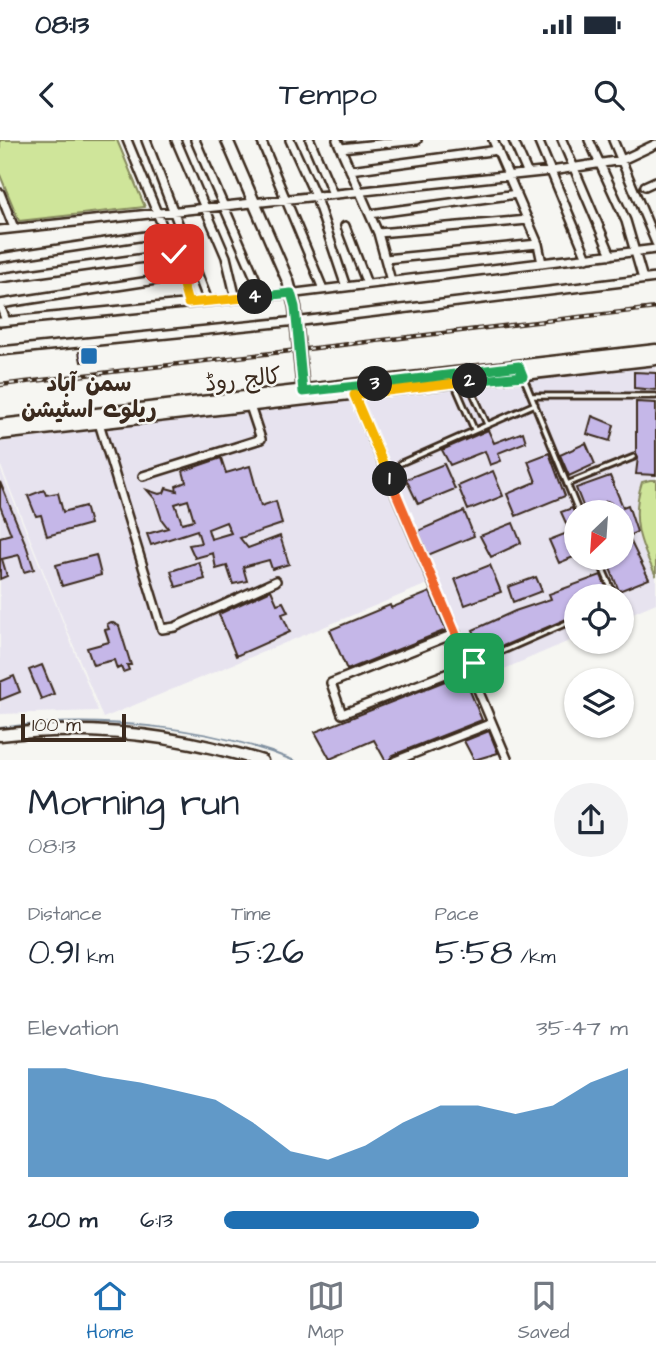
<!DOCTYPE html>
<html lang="en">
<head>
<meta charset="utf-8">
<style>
  :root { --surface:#fff; --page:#f2f2f3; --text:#1f2937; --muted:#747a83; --line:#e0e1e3; --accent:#1f6fb2 }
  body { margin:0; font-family:"Architects Daughter","Playpen Sans Arabic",sans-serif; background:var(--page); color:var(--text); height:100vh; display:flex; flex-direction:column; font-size:26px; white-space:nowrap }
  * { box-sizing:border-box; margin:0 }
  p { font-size:23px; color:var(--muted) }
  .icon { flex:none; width:38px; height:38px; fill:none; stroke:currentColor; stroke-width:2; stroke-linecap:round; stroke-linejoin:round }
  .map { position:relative; height:620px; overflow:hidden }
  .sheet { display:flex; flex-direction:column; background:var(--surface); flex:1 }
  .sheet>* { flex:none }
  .needle { width:46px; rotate:205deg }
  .fabs { position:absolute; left:564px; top:360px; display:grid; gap:14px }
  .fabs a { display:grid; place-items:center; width:70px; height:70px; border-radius:50%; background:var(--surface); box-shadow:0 2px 5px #0004; font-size:35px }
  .scale { position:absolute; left:21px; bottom:18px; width:105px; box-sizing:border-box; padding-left:7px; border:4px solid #3b2a1e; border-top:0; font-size:19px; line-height:24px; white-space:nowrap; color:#3b2a1e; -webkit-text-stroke:5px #f6f6f2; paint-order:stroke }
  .pin { position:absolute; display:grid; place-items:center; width:60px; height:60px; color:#fff; margin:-30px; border-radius:14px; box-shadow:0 4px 10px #0006 }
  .km { position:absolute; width:35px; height:35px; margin:-18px; border-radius:50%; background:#222; color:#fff; font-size:19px; line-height:35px; text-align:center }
  .round { display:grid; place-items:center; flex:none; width:74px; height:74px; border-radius:37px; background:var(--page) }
  .summary { display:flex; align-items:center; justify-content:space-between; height:119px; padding:0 28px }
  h1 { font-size:38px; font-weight:600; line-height:52px }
  .metrics { display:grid; grid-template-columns:repeat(3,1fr); gap:10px; height:119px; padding:7px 28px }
  .metrics div { display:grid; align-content:center }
  .metrics b { font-size:35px; font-weight:600 }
  .metrics small { font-size:19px; font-weight:400 }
  .metrics p { font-size:19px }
  .chart { height:196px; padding:14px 28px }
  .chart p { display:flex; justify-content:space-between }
  .chart svg { width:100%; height:126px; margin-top:7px; fill:var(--accent); opacity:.7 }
  ul { padding:0 28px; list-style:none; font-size:23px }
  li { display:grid; grid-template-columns:112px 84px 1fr; align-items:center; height:52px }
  li i { height:18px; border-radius:9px; background:var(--accent) }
  .status { display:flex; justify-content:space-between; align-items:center; height:49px; padding:0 35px; background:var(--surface); direction:ltr }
  .status svg { height:19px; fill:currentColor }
  header { display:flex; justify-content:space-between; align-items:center; height:91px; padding:0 28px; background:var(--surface); font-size:32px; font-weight:600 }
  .menu { display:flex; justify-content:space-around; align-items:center; height:98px; border-top:2px solid var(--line); background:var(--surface); font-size:19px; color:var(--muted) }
  .menu a { display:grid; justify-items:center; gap:4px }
  .menu .current { color:var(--accent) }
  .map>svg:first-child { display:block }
  .built { fill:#e7e3ef; fill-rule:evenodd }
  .green { fill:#cfe59a; stroke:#85885c; stroke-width:2 }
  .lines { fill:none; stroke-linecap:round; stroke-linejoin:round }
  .stream { stroke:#8191a1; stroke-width:2 }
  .building { fill:#c5b7e8; stroke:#3b2a1e; stroke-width:2; fill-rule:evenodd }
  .lane-casing { stroke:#3b2a1e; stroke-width:9 }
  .street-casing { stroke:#3b2a1e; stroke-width:12 }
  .secondary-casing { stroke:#3b2a1e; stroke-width:15 }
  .lane { stroke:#f6f6f2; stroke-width:3.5 }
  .street { stroke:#f6f6f2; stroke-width:7 }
  .secondary { stroke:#f6f6f2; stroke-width:10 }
  .rail-casing { stroke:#3b2a1e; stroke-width:4.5 }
  .rail { stroke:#f6f6f2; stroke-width:2; stroke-dasharray:5; stroke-linecap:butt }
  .split-1-casing { stroke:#fff; stroke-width:14 }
  .split-2-casing { stroke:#fff; stroke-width:14 }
  .split-3-casing { stroke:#fff; stroke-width:14 }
  .split-4-casing { stroke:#fff; stroke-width:14 }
  .split-5-casing { stroke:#fff; stroke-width:14 }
  .split-1 { stroke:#f0652b; stroke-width:9 }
  .split-2 { stroke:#f5b400; stroke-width:9 }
  .split-3 { stroke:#22a559; stroke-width:9 }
  .split-4 { stroke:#22a559; stroke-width:9 }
  .split-5 { stroke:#f5b400; stroke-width:9 }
  .poi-dot { fill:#1f6fb2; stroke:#f6f6f2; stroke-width:2.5 }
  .labels { text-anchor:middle; stroke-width:5; stroke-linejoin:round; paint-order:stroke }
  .street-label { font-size:23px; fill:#3b2a1e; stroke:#f6f6f2 }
  .poi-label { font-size:23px; font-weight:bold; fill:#3b2a1e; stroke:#f6f6f2 }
</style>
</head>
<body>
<div class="status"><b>08:13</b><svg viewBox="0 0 49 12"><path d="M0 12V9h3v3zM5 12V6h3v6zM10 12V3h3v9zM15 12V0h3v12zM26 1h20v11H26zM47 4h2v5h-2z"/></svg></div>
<header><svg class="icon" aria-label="back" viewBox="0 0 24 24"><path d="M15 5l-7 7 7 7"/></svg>Tempo<svg class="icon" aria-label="search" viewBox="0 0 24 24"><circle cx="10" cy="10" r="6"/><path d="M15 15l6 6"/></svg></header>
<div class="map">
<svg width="656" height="621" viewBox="0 0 656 621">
  <rect width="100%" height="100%" fill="#f6f6f2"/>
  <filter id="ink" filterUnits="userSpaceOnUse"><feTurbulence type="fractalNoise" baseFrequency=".0143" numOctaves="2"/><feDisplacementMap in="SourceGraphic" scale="14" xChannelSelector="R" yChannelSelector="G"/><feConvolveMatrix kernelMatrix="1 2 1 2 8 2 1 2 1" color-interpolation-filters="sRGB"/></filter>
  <g filter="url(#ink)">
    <!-- built -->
    <path class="built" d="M656,226V463L621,478V457H576V498L481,539L360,259ZM576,373H621V418H576Z
      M350,259L430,443L103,578L0,324V302Z
      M0,328L58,470L98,571L0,574Z"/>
    <!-- green -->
    <path class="green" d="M0,0H117L145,67L19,81L0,35Z
      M650,340H656V436C640,404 630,379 642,342Z"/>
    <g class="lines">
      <!-- stream -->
      <path class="stream" d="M0,588C93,575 208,585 295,621"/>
    </g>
    <!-- building -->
    <path class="building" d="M96,210L98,220L81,222L79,212Z
      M634,232L656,233V250L634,248Z
      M636,262L656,263V335L636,334L638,317L636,313Z
      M592,276L614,285L610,301L587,294Z
      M488,290L494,303L523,292L526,302L498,313L501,321L490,325L485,311L450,325L442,310Z
      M586,303L595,324L569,336L560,315Z
      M549,313L565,356L516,376L507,354L536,342L528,321Z
      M221,318L226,333L250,326L261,366L276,361L282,384L240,398L248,408L280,396L289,424L272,429L269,420L243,427L247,441L233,444L227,426L216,429L213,413L195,418L189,405L201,403L197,390L151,405L147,394L168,388L162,380L155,359L147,350L159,354L164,353L166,348L177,351L176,346L186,342L183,331ZM188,360L194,380L182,383L175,364ZM226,382L231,393L211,399L208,389Z
      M444,324L455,349L418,364L406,339Z
      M493,331L503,356L468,370L458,346Z
      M610,336L623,367L628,365L637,392L628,396L649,439L619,451L606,418H621V373H600L611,367V363L607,361L585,371L576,348Z
      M0,342L26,405L34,429L24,432L19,415L2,419L7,436L0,439V397L11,394L0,366Z
      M44,350L46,355L58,353L63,372L85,366L90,384L47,396L41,375L36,376L28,356Z
      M572,368L576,376V416L559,423L549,400L570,392L561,372Z
      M464,371L474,396L428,415L418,391Z
      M513,383L521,403L491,417L480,396Z
      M96,415L101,435L62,446L56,425Z
      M199,422L205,439L176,447L171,431Z
      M490,425L501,452L465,465L455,439Z
      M601,435L610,457H576V475L484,514L473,490L515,471L551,459L549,454Z
      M536,437L542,451L513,462L508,447Z
      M271,450L277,464L283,462L288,472L282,474L290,492L236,516L219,474Z
      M430,452L446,490L347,530L330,490L390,465L391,468Z
      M111,482L119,486L131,525H127L129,530L123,532L121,527L117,529L114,520L93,525L87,508L109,502L105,490L109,489L107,484Z
      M42,525L54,554L41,559L29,530Z
      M463,534L482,580L393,615L389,620H385L374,600L330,619L315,592Z
      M14,536L20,552L0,560V542Z
      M489,591L498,613L474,620L464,601Z"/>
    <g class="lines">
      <defs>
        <path id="lane" d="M523,236L579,373
          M468,242L487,284
          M454,243L474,289
          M532,256H656
          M401,323L535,264
          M567,344L634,317
          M589,373L607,365
          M598,418L615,457
          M471,525L576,479"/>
        <path id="street" d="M127,0L174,114L188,163
          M146,0L208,161
          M176,0L226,117L236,159
          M195,0L263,156
          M261,0L323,149
          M290,0L315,55L346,147
          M310,0L333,54
          M337,0L378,93L391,141
          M493,0L538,104L542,123
          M513,0L527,32
          M538,0L587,118
          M562,0L611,115
          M589,0L626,81L643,139
          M613,0L656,103
          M341,8L417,0
          M350,30L498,10
          M645,46L656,41
          M0,53L14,88
          M370,74L517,54
          M345,86L367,144
          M0,90L551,31L622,20L656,4
          M378,93L528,80
          M0,118L165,93
          M385,119L538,104
          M0,138L174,114
          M0,164L182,136
          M0,165L6,181
          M302,181L656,138
          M0,182L296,153L656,109
          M0,211L297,181
          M354,255L508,621
          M99,283L162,489L175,487L276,441
          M143,336L261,299L250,266
          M456,493L331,543L342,574L469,525
          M395,621L492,583"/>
        <path id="secondary" d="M227,0L288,141L295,167L303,252
          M0,285L656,210
          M0,294L656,219
          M0,595C88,584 178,595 262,621"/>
      </defs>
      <!-- lane casing -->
      <use href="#lane" class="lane-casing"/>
      <!-- street casing -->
      <use href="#street" class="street-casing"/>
      <!-- secondary casing -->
      <use href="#secondary" class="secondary-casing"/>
      <!-- lane -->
      <use href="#lane" class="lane"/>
      <!-- street -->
      <use href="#street" class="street"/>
      <!-- secondary -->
      <use href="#secondary" class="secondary"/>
      <defs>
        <path id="rail" d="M0,245L656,168"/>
      </defs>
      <!-- rail casing -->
      <use href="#rail" class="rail-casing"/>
      <!-- rail -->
      <use href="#rail" class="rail"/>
    </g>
  </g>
  <g class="lines" filter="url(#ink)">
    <defs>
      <path id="split-1" d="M390,339L469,525L474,523"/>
      <path id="split-2" d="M390,339L354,255L470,241"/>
      <path id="split-3" d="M375,244L519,226L523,236L470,241"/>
      <path id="split-4" d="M255,157L291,153L295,167L303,252L375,244"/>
      <path id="split-5" d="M174,114L188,163L255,157"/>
    </defs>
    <!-- split-1 casing -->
    <use href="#split-1" class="split-1-casing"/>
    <!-- split-2 casing -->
    <use href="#split-2" class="split-2-casing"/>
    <!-- split-3 casing -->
    <use href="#split-3" class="split-3-casing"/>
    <!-- split-4 casing -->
    <use href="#split-4" class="split-4-casing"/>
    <!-- split-5 casing -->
    <use href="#split-5" class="split-5-casing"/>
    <!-- split-1 -->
    <use href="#split-1" class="split-1"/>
    <!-- split-2 -->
    <use href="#split-2" class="split-2"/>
    <!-- split-3 -->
    <use href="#split-3" class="split-3"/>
    <!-- split-4 -->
    <use href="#split-4" class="split-4"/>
    <!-- split-5 -->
    <use href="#split-5" class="split-5"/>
  </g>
  <!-- markers -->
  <rect class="poi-dot" x="80" y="207" width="18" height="18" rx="3.5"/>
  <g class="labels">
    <!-- street labels -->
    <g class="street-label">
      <text transform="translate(243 239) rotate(-6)" y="8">کالج روڈ</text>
    </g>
    <!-- poi labels -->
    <g class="poi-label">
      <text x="89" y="251">سمن آباد<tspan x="89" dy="26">ریلوے اسٹیشن</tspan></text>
    </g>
  </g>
</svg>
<div class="fabs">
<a><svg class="needle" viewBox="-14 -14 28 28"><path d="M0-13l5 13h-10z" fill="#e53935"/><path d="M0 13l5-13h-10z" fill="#747a83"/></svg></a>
<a><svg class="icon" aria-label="locate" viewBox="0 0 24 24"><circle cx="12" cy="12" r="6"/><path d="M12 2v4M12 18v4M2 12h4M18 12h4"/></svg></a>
<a><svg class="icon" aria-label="layers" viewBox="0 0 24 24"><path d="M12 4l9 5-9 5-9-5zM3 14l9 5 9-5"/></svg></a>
</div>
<div class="scale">100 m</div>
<div class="pin" style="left:474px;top:523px;background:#1e9e55"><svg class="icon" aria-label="arrive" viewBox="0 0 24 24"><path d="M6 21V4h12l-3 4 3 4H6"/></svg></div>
<div class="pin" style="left:174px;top:114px;background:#d93025"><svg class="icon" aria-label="check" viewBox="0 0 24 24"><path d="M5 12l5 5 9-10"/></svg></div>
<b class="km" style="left:390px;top:339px">1</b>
<b class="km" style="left:470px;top:241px">2</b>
<b class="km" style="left:375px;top:244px">3</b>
<b class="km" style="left:255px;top:157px">4</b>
</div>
<section class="sheet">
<div class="summary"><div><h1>Morning run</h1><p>08:13</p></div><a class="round"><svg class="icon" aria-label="share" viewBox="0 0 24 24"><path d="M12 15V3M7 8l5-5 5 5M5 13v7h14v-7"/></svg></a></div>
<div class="metrics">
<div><p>Distance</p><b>0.91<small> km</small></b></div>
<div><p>Time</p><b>5:26</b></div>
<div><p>Pace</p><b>5:58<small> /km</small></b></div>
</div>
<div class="chart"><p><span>Elevation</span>35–47 m</p>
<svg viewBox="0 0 160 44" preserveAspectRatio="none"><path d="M0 44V6L10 6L20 9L30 11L40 14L50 17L60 25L70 35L80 38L90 33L100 25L110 19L120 19L130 22L140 19L150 11L160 6V44z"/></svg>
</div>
<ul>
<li><b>200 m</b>6:13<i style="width:63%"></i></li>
</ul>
</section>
<nav class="menu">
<a class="current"><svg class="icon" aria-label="home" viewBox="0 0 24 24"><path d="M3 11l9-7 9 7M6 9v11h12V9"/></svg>Home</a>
<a><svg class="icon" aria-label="map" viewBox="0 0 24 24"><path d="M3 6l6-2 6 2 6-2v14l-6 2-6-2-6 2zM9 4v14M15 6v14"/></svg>Map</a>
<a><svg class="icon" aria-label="saved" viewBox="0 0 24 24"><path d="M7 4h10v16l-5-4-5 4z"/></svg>Saved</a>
</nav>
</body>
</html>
